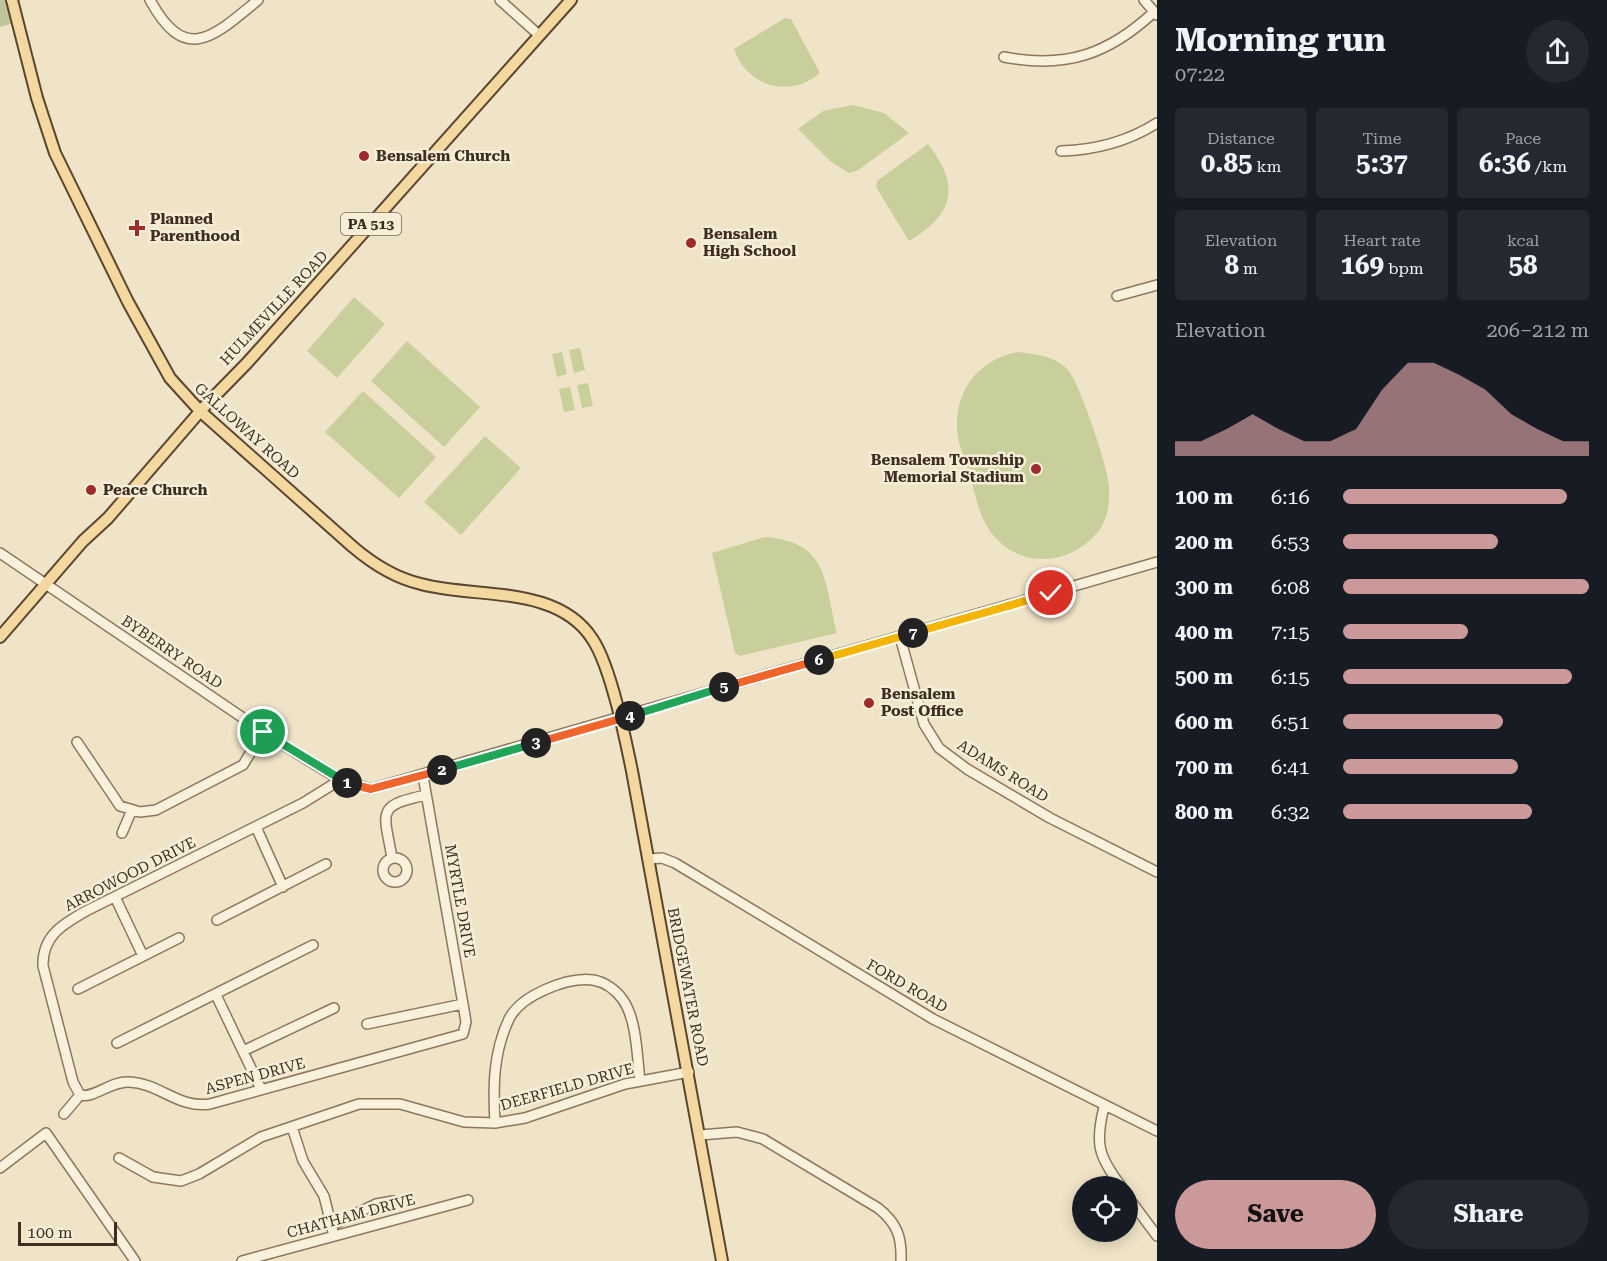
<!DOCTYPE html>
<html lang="en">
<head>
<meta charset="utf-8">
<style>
  :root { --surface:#171b24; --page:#242831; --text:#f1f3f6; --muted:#9ea1a6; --accent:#cc999b }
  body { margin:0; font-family:"Roboto Serif",serif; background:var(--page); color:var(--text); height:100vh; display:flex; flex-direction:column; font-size:22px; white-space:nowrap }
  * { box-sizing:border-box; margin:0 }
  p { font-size:20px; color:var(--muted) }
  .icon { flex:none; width:33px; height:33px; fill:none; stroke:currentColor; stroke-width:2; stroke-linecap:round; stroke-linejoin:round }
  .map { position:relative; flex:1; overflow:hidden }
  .details { display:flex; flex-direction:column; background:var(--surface); width:450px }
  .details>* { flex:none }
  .buttons { position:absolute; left:1072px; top:1176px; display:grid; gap:12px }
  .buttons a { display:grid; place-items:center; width:66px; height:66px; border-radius:50%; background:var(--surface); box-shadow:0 3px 15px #0003; font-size:30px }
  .scale { position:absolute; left:18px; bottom:15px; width:99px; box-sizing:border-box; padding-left:6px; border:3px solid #3d2e20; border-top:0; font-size:16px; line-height:21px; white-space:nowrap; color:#3d2e20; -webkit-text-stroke:4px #f7eed8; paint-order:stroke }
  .pin { position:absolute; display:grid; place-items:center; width:51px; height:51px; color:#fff; margin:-26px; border:3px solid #fff; border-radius:50%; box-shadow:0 2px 6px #0007 }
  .km { position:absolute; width:30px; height:30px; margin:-15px; border-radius:50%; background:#222; color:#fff; font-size:16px; line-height:30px; text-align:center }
  .round { display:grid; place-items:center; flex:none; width:63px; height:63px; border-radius:32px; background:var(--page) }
  .headline { display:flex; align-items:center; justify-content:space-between; height:102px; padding:0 18px }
  h1 { font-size:33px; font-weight:700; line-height:45px }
  .metrics { display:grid; grid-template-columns:repeat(3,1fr); gap:9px; height:102px; padding:6px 18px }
  .metrics div { display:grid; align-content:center; border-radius:6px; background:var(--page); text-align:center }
  .metrics b { font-size:26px; font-weight:700 }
  .metrics small { font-size:16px; font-weight:400 }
  .metrics p { font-size:16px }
  .chart { height:168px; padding:12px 18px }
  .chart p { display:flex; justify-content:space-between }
  .chart svg { width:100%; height:108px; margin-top:6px; fill:var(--accent); opacity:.7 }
  .primary-button { display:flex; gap:12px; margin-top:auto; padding:12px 18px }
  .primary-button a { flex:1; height:69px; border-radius:36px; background:var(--accent); color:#111; font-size:24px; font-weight:700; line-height:69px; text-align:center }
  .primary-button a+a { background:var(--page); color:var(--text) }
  ul { padding:0 18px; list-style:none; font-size:20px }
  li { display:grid; grid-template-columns:96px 72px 1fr; align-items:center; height:45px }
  li i { height:15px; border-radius:8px; background:var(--accent) }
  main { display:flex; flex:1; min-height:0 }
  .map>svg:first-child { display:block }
  .green { fill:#c9cf9b }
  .cemetery { fill:#bfc49a }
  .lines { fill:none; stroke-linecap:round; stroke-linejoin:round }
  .minor-casing { stroke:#8d765c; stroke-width:12 }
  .major-casing { stroke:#5b4430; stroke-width:14 }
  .minor { stroke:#faf1dc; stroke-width:9 }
  .major { stroke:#f3d9a0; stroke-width:10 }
  .split-1-casing { stroke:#fff; stroke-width:12 }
  .split-2-casing { stroke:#fff; stroke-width:12 }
  .split-3-casing { stroke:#fff; stroke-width:12 }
  .split-4-casing { stroke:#fff; stroke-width:12 }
  .split-5-casing { stroke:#fff; stroke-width:12 }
  .split-6-casing { stroke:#fff; stroke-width:12 }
  .split-7-casing { stroke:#fff; stroke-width:12 }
  .split-8-casing { stroke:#fff; stroke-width:12 }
  .split-9-casing { stroke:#fff; stroke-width:12 }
  .split-1 { stroke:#22a559; stroke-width:8 }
  .split-2 { stroke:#f0652b; stroke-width:8 }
  .split-3 { stroke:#22a559; stroke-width:8 }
  .split-4 { stroke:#f0652b; stroke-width:8 }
  .split-5 { stroke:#22a559; stroke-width:8 }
  .split-6 { stroke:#f0652b; stroke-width:8 }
  .split-7 { stroke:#f5b400; stroke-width:8 }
  .split-8 { stroke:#f5b400; stroke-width:8 }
  .split-9 { stroke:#f5b400; stroke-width:8 }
  .poi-dot { fill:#9e2a2b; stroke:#f7eed8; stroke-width:2 }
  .labels { text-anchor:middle; stroke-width:5; stroke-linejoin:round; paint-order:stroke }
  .shield { fill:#f7eed8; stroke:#756857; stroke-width:1.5 }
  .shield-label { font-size:14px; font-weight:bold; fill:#3d2e20 }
  .poi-label { font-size:15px; font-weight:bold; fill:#3d2e20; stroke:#f7eed8; text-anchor:start }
  .street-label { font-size:15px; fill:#3d2e20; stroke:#f7eed8 }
</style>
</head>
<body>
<main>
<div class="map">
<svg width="1157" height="1261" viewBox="0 0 1157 1261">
  <rect width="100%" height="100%" fill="#f0e4c8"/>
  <!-- green -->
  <path class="green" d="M785,18L791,19L820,73C790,99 747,87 734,49Z
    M853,105L884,113L909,133L857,171L849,173L830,161L798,129L823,111Z
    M928,144C961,186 954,214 909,241L876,187L877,181Z
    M354,297L385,324L337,378L307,351Z
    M407,341L480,407L444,447L371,381Z
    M580,348L585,370L574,373L569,350Z
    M562,352L567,374L557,377L552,354Z
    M1018,352C1035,354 1056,356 1068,370C1080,384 1108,467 1109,486C1110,501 1108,521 1097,533C1064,571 1008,568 984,521C977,507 974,489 969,473C965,460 958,444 957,430C955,390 979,359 1018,352Z
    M588,383L593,406L582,408L577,385Z
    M570,387L575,410L564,412L559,389Z
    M363,391L436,457L399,498L325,432Z
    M485,436L521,468L461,535L424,502Z
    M765,537C829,542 824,581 837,633L740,656L735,653L712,553Z"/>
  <!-- cemetery -->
  <path class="cemetery" d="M0,0H12L17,22L0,27Z"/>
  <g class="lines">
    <defs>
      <path id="minor" d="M150,0C186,66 214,36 258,0
        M500,0L539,35
        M1144,0L1157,15
        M1004,57C1066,69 1109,54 1154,12
        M1061,151C1096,150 1127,142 1157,123
        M1117,296L1157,285
        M0,553L277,741L340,780L371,789L1157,562
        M900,637L924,724L939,748L967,769L1050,818L1157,872
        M77,742L120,806L140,812L156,810L243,765L263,732
        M256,827L283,887
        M122,833L131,812
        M383 870a12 12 0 1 1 24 0a12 12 0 1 1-24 0Z
        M392,858C384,811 375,806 426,795
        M649,859L662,858L675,863L933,1019L1157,1131
        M115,897L143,956
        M217,920L326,864
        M78,989L179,938
        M216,995L261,1089
        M367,1024L463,1004
        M117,1043L313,945
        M243,1051L334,1008
        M80,1095C94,1099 110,1081 129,1082C159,1083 179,1109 210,1104L463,1034L466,1022L463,1004L423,776
        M80,1095L73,1082L43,966C42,936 63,924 86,911L303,803L340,780
        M1104,1107C1095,1143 1098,1156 1121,1186
        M64,1114L80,1095
        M495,1123C493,1087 493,1053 509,1019C521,995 567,977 593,980C605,982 616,990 623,1000C637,1020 637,1057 640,1081
        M292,1127L303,1161L324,1196L334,1236
        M700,1135L737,1132L763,1139L878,1208C897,1223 902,1237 901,1261
        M119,1158L153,1177L181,1181L199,1174L261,1137L359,1104H400L464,1122L495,1123L525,1118L625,1084L689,1072
        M0,1168L46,1133L135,1261
        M1128,1197L1157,1236
        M332,1225L376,1204L393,1201
        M242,1261L468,1200"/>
      <path id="major" d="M12,0L37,98L55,153L128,302L170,378L200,411L353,547C373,564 395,578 421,584C476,599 558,584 593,640C611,668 625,737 632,771L722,1261
        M0,637L83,541L108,518L203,408L247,363L571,0"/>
    </defs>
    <!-- minor casing -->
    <use href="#minor" class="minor-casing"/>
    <!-- major casing -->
    <use href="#major" class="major-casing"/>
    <!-- minor -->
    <use href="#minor" class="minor"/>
    <!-- major -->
    <use href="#major" class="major"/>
  </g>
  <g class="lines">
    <defs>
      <path id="split-1" d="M263,732L347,783"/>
      <path id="split-2" d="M347,783L371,789L442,770"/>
      <path id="split-3" d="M442,770L536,743"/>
      <path id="split-4" d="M536,743L630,716"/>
      <path id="split-5" d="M630,716L724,687"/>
      <path id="split-6" d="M724,687L819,660"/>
      <path id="split-7" d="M819,660L913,633"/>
      <path id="split-8" d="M913,633L1008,606"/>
      <path id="split-9" d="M1008,606L1051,593"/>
    </defs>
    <!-- split-1 casing -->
    <use href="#split-1" class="split-1-casing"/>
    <!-- split-2 casing -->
    <use href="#split-2" class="split-2-casing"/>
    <!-- split-3 casing -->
    <use href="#split-3" class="split-3-casing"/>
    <!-- split-4 casing -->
    <use href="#split-4" class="split-4-casing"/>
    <!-- split-5 casing -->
    <use href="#split-5" class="split-5-casing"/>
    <!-- split-6 casing -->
    <use href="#split-6" class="split-6-casing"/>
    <!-- split-7 casing -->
    <use href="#split-7" class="split-7-casing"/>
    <!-- split-8 casing -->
    <use href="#split-8" class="split-8-casing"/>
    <!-- split-9 casing -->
    <use href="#split-9" class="split-9-casing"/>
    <!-- split-1 -->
    <use href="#split-1" class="split-1"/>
    <!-- split-2 -->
    <use href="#split-2" class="split-2"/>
    <!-- split-3 -->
    <use href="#split-3" class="split-3"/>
    <!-- split-4 -->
    <use href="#split-4" class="split-4"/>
    <!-- split-5 -->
    <use href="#split-5" class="split-5"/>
    <!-- split-6 -->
    <use href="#split-6" class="split-6"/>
    <!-- split-7 -->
    <use href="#split-7" class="split-7"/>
    <!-- split-8 -->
    <use href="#split-8" class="split-8"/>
    <!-- split-9 -->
    <use href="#split-9" class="split-9"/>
  </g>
  <!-- markers -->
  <g class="poi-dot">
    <circle cx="364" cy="156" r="6"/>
    <path d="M134 219h6v6h6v6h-6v6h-6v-6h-6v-6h6z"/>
    <circle cx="691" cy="243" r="6"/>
    <circle cx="1036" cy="469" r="6"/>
    <circle cx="91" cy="490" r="6"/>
    <circle cx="869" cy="703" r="6"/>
  </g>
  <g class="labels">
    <!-- shield labels -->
    <rect class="shield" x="341" y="213" width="60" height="22" rx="4.5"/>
    <g class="shield-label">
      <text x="371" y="229">PA 513</text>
    </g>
    <!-- poi labels -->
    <g class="poi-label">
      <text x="376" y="161">Bensalem Church</text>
      <text x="150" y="224">Planned<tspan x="150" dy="17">Parenthood</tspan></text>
      <text x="703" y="239">Bensalem<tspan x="703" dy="17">High School</tspan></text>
      <text x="1024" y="465" text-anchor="end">Bensalem Township<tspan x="1024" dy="17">Memorial Stadium</tspan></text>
      <text x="103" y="495">Peace Church</text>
      <text x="881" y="699">Bensalem<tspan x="881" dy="17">Post Office</tspan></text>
    </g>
    <!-- street labels -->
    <g class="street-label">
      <text transform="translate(274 308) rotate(-47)" y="5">HULMEVILLE ROAD</text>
      <text transform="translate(247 431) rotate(42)" y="5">GALLOWAY ROAD</text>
      <text transform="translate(172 652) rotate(34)" y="5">BYBERRY ROAD</text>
      <text transform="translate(1003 771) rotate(32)" y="5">ADAMS ROAD</text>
      <text transform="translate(130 874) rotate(-27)" y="5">ARROWOOD DRIVE</text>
      <text transform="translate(460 901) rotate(80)" y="5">MYRTLE DRIVE</text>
      <text transform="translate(907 986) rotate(30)" y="5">FORD ROAD</text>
      <text transform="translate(688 987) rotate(79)" y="5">BRIDGEWATER ROAD</text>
      <text transform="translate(255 1076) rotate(-15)" y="5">ASPEN DRIVE</text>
      <text transform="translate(567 1087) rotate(-16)" y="5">DEERFIELD DRIVE</text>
      <text transform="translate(351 1216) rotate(-15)" y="5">CHATHAM DRIVE</text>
    </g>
  </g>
</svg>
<div class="buttons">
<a><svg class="icon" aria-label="locate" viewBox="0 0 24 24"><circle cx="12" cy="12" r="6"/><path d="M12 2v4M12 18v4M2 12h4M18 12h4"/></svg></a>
</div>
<div class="scale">100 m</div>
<div class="pin" style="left:263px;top:732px;background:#1e9e55"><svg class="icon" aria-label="arrive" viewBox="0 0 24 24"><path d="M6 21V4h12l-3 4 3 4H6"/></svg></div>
<div class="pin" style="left:1051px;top:593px;background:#d93025"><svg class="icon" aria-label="check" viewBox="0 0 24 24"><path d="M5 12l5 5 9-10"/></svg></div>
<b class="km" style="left:347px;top:783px">1</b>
<b class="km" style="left:442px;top:770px">2</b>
<b class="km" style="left:536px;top:743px">3</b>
<b class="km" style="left:630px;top:716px">4</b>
<b class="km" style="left:724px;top:687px">5</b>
<b class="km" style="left:819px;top:660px">6</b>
<b class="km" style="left:913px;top:633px">7</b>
</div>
<section class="details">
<div class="headline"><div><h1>Morning run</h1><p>07:22</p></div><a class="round"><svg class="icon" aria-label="share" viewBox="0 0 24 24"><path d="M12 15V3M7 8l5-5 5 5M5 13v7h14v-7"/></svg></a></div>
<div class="metrics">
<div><p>Distance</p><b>0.85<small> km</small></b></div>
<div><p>Time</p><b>5:37</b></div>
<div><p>Pace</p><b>6:36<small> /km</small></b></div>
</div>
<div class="metrics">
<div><p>Elevation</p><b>8<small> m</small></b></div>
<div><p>Heart rate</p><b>169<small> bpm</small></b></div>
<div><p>kcal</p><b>58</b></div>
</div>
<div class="chart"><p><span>Elevation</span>206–212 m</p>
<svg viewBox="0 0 160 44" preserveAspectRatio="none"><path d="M0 44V38L10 38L20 33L30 27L40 33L50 38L60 38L70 33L80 17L90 6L100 6L110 11L120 17L130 27L140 33L150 38L160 38V44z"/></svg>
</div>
<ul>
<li><b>100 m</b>6:16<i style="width:91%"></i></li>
<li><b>200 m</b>6:53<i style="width:63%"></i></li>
<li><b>300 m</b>6:08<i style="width:100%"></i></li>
<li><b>400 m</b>7:15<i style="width:51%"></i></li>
<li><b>500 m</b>6:15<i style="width:93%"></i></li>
<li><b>600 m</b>6:51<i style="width:65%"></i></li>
<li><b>700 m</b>6:41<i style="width:71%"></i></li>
<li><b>800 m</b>6:32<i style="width:77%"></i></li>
</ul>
<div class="primary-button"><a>Save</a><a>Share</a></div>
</section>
</main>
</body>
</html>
